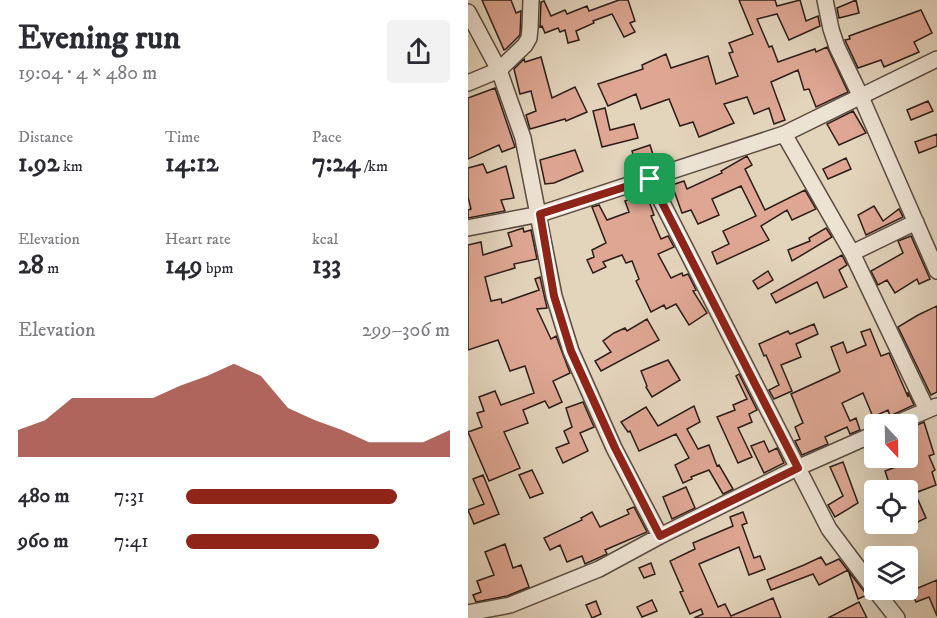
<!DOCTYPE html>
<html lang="en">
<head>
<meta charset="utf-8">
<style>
  :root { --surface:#fff; --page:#f2f2f3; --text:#2b2b33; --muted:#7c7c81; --accent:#8f2418 }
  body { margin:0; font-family:"IM FELL DW Pica",serif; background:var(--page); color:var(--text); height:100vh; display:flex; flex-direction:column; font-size:22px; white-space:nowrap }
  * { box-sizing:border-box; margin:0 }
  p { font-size:20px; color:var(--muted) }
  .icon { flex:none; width:33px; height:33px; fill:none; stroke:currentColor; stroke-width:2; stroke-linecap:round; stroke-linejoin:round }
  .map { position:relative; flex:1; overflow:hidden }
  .side { display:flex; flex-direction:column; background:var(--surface); width:468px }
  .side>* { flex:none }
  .needle { width:39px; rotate:158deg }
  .controls { position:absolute; left:396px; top:414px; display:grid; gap:12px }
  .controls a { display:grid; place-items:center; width:54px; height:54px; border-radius:6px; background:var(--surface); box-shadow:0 6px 24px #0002; font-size:30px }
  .pin { position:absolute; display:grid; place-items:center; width:51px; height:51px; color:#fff; margin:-26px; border-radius:12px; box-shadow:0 3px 9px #0006 }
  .round { display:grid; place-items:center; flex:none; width:63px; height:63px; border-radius:6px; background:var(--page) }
  .headline { display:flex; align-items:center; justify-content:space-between; height:102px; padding:0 18px }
  h1 { font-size:33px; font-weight:700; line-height:45px }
  .stats { display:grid; grid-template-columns:repeat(3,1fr); gap:9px; height:102px; padding:6px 18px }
  .stats div { display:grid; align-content:center }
  .stats b { font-size:26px; font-weight:700 }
  .stats small { font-size:16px; font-weight:400 }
  .stats p { font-size:16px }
  .chart { height:168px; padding:12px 18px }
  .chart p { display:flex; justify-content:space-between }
  .chart svg { width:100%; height:108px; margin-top:6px; fill:var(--accent); opacity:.7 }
  ul { padding:0 18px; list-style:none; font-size:20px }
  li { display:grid; grid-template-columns:96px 72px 1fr; align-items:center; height:45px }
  li i { height:15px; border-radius:8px; background:var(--accent) }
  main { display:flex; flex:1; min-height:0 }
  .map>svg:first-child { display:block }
  .building { fill:#dea693; stroke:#2d1d17; stroke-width:1.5 }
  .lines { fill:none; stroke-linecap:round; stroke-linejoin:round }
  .minor-casing { stroke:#5a4b40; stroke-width:18 }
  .minor { stroke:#ede3d3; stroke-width:15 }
  .route-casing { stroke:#fff; stroke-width:12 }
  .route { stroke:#8f2418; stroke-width:8 }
</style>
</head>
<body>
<main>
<section class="side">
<div class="headline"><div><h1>Evening run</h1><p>19:04 · 4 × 480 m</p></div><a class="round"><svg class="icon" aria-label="share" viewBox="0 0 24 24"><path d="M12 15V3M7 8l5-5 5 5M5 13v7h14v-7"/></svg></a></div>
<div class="stats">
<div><p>Distance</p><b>1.92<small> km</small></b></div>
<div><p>Time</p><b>14:12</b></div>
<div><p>Pace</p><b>7:24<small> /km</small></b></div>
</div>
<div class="stats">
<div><p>Elevation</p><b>28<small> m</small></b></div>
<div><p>Heart rate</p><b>149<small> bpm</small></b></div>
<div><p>kcal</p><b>133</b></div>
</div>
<div class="chart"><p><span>Elevation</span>299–306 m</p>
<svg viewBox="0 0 160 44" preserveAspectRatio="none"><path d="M0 44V33L10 29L20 20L30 20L40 20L50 20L60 15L70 11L80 6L90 11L100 24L110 29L120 33L130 38L140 38L150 38L160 33V44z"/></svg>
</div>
<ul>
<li><b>480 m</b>7:31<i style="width:80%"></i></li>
<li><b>960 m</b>7:41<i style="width:73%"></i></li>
</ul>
</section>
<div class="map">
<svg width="469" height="618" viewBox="0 0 469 618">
  <rect width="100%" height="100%" fill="#e3d4bc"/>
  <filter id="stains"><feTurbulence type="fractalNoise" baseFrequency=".00333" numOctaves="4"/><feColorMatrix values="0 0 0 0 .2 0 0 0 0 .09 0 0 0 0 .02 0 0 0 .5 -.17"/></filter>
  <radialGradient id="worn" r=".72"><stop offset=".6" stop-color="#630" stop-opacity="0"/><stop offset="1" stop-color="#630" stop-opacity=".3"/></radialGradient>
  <!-- building -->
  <path class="building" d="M14,0H43L48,13L53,11L52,35L38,49L36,50Z
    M151,0H160L167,21L162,23L167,32L156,37L144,14L125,21L126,23L108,31L111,40L100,43L97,30L92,32L90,28L77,33L74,26L72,27L73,2L76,1L83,16L97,10L99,14L119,6L121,11Z
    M271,0H307L309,6L332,0L338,21L350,16L352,26L321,40L309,14L289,19L301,47L304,46L310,62L347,49L348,52L359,47L380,92L348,107L341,89L336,90L330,70L303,82L317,120L306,124L301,108L286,114L279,97L256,104L266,123L231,137L225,122L212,126L201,99L173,109L168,94L140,106L130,84L175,69L174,65L198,54L203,68L240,56L248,84L270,76L261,53L265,52L261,43L285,34Z
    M388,0L391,13L371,18L369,8Z
    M453,10L464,33L446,42L451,52L416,67L413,60L390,68L377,40L382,39L381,36Z
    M73,57L84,98L107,87L119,112L98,121L97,119L62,129L58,115L68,111L63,91L52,94L46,69L56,59L57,62Z
    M27,88L47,147L34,152L31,145L0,159V98Z
    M460,101L465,111L443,120L439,110Z
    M137,108L142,130L166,124L170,138L134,147L125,111Z
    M385,111L398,133L371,145L359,124Z
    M469,134V146L451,153L447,142Z
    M182,145L188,164L169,169L164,151Z
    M107,150L115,171L86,183L77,184L72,160Z
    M279,156L284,165L277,169L297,210L337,190L348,209L324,220L319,210L293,226L301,240L249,264L244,252L261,244L255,231L288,216L273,186L244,199L251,215L230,224L223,210L214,213L204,185L216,181L219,189L254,173L253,171Z
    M378,158L383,169L360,179L355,169Z
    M15,164L19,173L38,166L46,198L33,200L37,211L0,218V210L3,209L0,197V168Z
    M178,193L186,215L183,216L193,239L200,236L206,247L190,254L203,278L214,273L215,276L220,274L228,290L225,291L239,313L221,325L208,304L198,309L196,305L183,312L168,281L171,279L164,261L158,263L154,255L135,262L138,267L125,273L119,260L126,257L124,250L138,243L124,207L131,205L139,220L161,212L157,201Z
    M406,206L415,221L431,209L435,217L398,235L390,215Z
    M55,228L56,232L63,230L69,259L46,264L47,268L17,277L23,301L33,299L34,303L71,290L67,279L72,277L79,308L69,309L83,339L88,336L102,373L85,381L94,402L81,408L77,401L55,410L60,423L36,432L52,468L21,481L0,432L14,427L9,413L16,411L11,397L27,391L33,405L66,393L57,366L42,371L30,340L0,350V245L13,242L15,255L44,246L40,233Z
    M358,228L364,237L324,261L320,250L342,241L341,238Z
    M443,236L462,279L451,284L449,279L427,293L419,280L410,285L403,271L435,253L430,241Z
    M374,255L379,265L371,270L379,287L356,298L349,282L308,303L303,294Z
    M300,271L305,280L290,289L285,281Z
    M469,306V392L463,395L430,327L450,315Z
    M179,319L191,340L133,371L127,361L143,352L135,341L146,333L157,328L159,331Z
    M346,324L350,334L328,344L333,357L313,365L324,391L306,399L301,390L311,385L298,355L296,356L291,344L320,331L322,334Z
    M402,329L413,356L421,353L440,397V392L446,405L422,416L420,410L405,417L395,393L374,403L382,421L388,418L392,430L382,434L379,427L357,437L360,444L334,455L327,441L332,439L327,427L335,423L323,394L371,372L372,371L363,347L375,342L379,353L398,345L393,332Z
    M200,360L212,380L184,397L178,387L179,386L173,371Z
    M271,374L289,410L281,414L284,422L270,428L284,457L270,463L249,417L267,410L265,405L279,399L268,376Z
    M115,402L126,427L112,433L120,451L95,463L88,448L101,443L96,431L104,427L98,408Z
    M226,406L232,422L219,429L230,449L241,445L249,466L251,465L265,489L255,494L241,470L223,477L224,479L215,483L207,465L221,458L208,434L171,451L162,431L160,432L153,422L178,407L190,426Z
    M456,422L466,454L461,456L467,470L464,472L468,485L447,493L458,518L444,525L440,515V490H430L429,487L423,489L417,471L438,463L435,458H440V429Z
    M296,441L301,452L309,448L316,463L296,473L283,446Z
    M375,462L390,503L367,517L360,505L375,496L362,467Z
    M64,470L75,493L62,498L51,475Z
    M15,475L31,514L6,524L0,510L16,504L5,479Z
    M218,487L227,508L204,519L195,497Z
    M166,507L179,532L137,550L139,554L117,564L114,556L99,562L92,545L82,550L76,538L114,520L113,518L124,512L132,527L161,514L159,510Z
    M275,512L279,523L274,525L286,558L292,556L297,569L281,575L271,547L231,564L250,607L257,604L263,616L305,598L313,618H226L235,614L233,609L222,614L212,592L215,591L202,561L227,549L225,543L265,526L262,517Z
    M37,544L45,568L53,565L61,587L39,596L8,602L5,595L13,592L9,581L26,575L17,552Z
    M353,557L358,565L371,559L399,595L390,599L380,570L351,585L345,574L303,590L299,580L336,565Z
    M183,563L187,574L176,578L171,568Z
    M469,580V616L461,597L448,602L443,591Z
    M184,600L189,611L174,617L169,607Z
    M128,601L133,614L124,618L118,605Z
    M391,602L399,618H360Z"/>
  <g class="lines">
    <defs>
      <path id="minor" d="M357,0L363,29L369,47L393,97L469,271
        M0,12L31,70L55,138L86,296L103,351L146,448L192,536
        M0,83L31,70L57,45L61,38L62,28L63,0
        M316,134L384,253L459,410
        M182,179L361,529L406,589
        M0,228L72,214L316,134L469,59
        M384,253L448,222
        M427,424L469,406
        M407,590L429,618
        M0,613L42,605L131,569L192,536L329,468L406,434"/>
    </defs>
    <!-- minor casing -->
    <use href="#minor" class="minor-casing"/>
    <!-- minor -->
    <use href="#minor" class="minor"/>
  </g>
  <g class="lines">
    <defs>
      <path id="route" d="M182,179L330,468L192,536L147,448L103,351L86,296L72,214Z"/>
    </defs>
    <!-- route casing -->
    <use href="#route" class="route-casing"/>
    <!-- route -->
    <use href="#route" class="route"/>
  </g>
  <rect width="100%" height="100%" filter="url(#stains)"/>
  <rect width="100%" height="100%" fill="url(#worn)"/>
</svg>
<div class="controls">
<a><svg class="needle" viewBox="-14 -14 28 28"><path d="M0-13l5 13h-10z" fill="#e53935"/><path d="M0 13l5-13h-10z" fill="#7c7c81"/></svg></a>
<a><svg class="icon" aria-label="locate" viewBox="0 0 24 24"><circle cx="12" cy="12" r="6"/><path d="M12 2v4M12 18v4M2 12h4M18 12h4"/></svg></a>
<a><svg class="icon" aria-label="layers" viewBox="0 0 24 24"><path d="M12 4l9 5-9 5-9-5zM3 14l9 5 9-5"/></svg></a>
</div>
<div class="pin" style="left:182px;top:179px;background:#1e9e55"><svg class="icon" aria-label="arrive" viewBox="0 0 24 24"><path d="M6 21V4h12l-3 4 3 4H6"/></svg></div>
</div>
</main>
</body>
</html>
